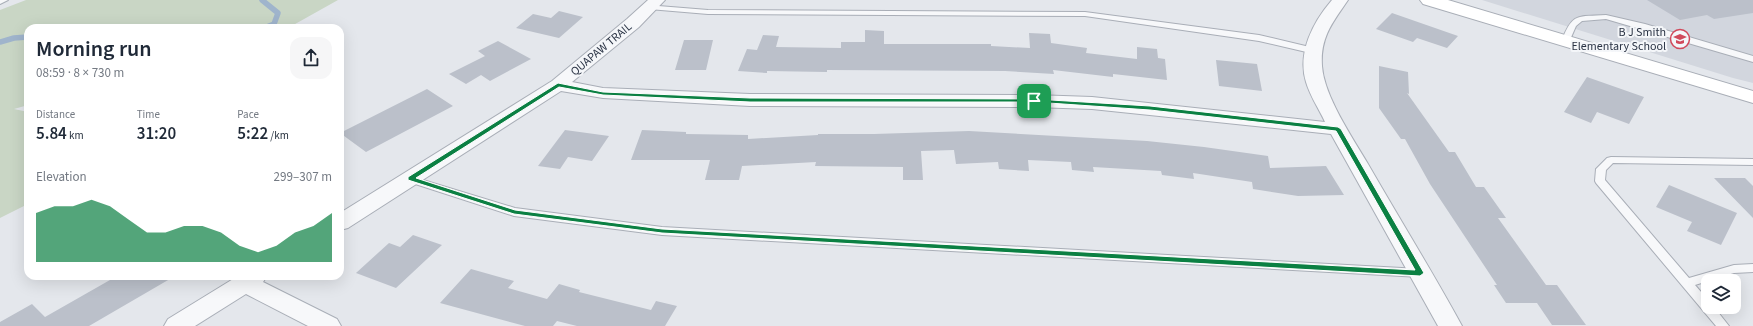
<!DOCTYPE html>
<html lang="en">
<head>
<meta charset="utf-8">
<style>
  :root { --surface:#fff; --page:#f6f6f7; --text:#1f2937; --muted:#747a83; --accent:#0b8043 }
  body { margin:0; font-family:"Source Sans 3",sans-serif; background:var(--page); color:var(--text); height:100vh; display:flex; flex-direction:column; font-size:15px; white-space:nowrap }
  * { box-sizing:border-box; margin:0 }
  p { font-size:13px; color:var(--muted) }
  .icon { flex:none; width:22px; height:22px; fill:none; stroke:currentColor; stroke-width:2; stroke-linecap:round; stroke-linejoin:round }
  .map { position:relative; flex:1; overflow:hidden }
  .panel { position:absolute; left:24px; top:24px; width:320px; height:256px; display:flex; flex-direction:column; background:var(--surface); border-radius:12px; box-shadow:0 4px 16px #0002 }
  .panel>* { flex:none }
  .fabs { position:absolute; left:1701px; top:274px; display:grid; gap:8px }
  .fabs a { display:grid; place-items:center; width:40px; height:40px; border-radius:8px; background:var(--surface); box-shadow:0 4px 16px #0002; font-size:20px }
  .pin { position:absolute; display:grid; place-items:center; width:34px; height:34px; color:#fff; margin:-17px; border-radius:8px; box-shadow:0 2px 6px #0006 }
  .round { display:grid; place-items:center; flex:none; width:42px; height:42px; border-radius:12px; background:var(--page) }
  .overview { display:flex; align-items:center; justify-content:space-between; height:68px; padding:0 12px }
  h1 { font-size:22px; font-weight:600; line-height:30px }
  .metrics { display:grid; grid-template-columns:repeat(3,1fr); gap:6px; height:68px; padding:4px 12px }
  .metrics div { display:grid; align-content:center }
  .metrics b { font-size:17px; font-weight:600 }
  .metrics small { font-size:11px; font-weight:400 }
  .metrics p { font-size:11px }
  .chart { height:112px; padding:8px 12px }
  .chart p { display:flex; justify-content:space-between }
  .chart svg { width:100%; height:72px; margin-top:4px; fill:var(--accent); opacity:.7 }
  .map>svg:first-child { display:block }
  .built { fill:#d2d6de }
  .green { fill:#c9d6c5 }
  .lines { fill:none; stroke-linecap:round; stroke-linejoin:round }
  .stream { stroke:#9fb4cc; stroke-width:5.5 }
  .building { fill:#bbc0ca }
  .lane-casing { stroke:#a9aeb7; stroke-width:2 }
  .street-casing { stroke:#a9aeb7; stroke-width:2 }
  .secondary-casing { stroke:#a9aeb7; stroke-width:2 }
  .lane { fill:#f7f8fa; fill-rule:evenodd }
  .street { fill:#f7f8fa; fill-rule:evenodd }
  .secondary { fill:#fff; fill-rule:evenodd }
  .route { fill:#0b8043; stroke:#fff; fill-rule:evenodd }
  .labels { text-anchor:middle; stroke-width:4; stroke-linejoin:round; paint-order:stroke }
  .poi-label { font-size:12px; fill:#2b3445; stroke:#f4f6f9; text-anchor:end }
  .street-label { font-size:12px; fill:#2b3445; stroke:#f4f6f9 }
</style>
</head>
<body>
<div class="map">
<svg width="1753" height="326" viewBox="0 0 1753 326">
  <rect width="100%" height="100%" fill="#e4e7ec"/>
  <!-- built -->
  <path class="built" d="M1482,0H1753V83L1733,78Z"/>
  <!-- green -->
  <path class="green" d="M26,0H338L288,28H28V105L14,109L28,112V204L0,218V10Z"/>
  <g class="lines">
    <!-- stream -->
    <path class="stream" d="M262,0L278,13L274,24L264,28
      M0,42L14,38L28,37"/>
  </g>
  <!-- building -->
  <path class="building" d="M1647,0H1753V13L1714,19L1707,15L1680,20Z
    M559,11L583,17L559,38L516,28L533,14L551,18Z
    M1392,13L1458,36L1447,48L1417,38L1413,42L1376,29Z
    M865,30L884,31V44H991V46L1030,48L1029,33L1050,34L1051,43L1087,48L1086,53L1137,59V47L1157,49L1158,58L1165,59L1167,80L1113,74V77L1053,70L1054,74L1005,71L827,70V72L767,71V73L738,71L747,49L757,50L763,35L779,36L776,47L841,48V42H865Z
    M684,40H713L706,70H675Z
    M498,41L531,59L490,81L481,75L466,84L449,74L485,56L478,51Z
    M1216,60L1257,64L1262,91L1219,86Z
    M1379,66L1408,72L1409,94L1407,93L1449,152H1455L1476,187H1484L1506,218H1498L1546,285H1557L1586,325H1552L1537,303H1506L1494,285H1497L1430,184L1405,139H1401L1379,108Z
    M1587,77L1644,97L1629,124L1597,112L1591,123L1564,112Z
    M427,89L453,106L366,152L340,133Z
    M565,130L609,136L592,161L568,157L560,169L538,166Z
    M642,130L686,132V134L748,135V139L818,135V134H874L969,131L1147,141L1204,147L1268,156L1270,168L1326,166L1344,195L1298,196L1253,189L1252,182L1193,173L1194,179L1162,175L1161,171L1093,167L1094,172L1072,170L1071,162L1028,160L1029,171L999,169L998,162L956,164L954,150L921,151L923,180H903V167L815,166L816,162L742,166L739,180H705L710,160H631Z
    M1714,178H1745L1753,186V218Z
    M1669,185L1737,213L1721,245L1687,231L1692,222L1656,207Z
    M413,235L442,245L396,288L356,273L389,243L400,247Z
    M471,269L514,281L508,288L547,299L559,284L580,290L579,292L651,310L656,301L677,306L665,326H577L557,321L553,326H525L440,303Z
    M117,276H130L134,280L142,276H175L89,326H0V322L32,304L45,317Z"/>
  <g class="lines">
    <defs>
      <path id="lane" d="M0,0H8L0,4Z
        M646,5L708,10L1085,12L1259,35L1318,49L1319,51L1315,54L1259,41L1085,16L708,14L649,9L645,7Z
        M1606,15L1645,24L1753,56V62L1606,19L1582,21L1576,26L1569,42H1563L1562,40C1573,12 1578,17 1606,15Z
        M1611,157L1753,159V165L1613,163L1606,170L1605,180L1689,278L1734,265L1753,264V272L1734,273L1695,285L1708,300V307H1714L1729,326H1716L1596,183L1595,181L1596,169L1607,158Z
        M410,176L515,208L662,227L1420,269L1424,270L1426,273L1424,276L1420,277L662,235L514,216L406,181L405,179Z"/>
      <path id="street" d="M648,0H665L639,27L572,82L603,88L750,94L1034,95L1092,97L1325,122C1319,109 1310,96 1306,82C1297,53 1313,22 1332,0H1348C1333,22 1320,37 1322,66C1324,96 1352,137 1368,164C1399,218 1432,271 1462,326H1438L1331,134L1092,109L1034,107L750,106L603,98L561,91L348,228L340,230V213L552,81L627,19Z
        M238,276H267L263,282L337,319L341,326H308L246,294L195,326H164L168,319Z"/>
      <path id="secondary" d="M1420,0H1448L1753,91V103L1423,4Z"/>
    </defs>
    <!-- lane casing -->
    <use href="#lane" class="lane-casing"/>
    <!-- street casing -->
    <use href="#street" class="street-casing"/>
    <!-- secondary casing -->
    <use href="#secondary" class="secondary-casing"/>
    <!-- lane -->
    <use href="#lane" class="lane"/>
    <!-- street -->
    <use href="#street" class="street"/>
    <!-- secondary -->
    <use href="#secondary" class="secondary"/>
  </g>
  <!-- route -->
  <path class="route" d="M558,83L603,92L750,98L1034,99L1150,106L1338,127L1341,129L1424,273L1420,276L662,233L514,214L408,180V177ZM559,87L603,95L750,102H1034L1150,110L1336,131L1415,270L662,229L515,210L416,178Z"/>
  <!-- icons -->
  <defs>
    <symbol id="school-ring" viewBox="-11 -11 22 22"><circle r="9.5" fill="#f4f6f9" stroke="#d1495b" stroke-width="1.5"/><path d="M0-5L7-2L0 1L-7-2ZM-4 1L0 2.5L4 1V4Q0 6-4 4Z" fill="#d1495b"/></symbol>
  </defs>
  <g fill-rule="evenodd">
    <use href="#school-ring" x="1669" y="28" width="22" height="22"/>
  </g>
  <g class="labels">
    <!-- poi labels -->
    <g class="poi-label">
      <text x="1666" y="36">B J Smith<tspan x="1666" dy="14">Elementary School</tspan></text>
    </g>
    <!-- street labels -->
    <g class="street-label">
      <text transform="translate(601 49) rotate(-40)" y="4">QUAPAW TRAIL</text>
    </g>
  </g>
</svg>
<div class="fabs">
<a><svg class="icon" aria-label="layers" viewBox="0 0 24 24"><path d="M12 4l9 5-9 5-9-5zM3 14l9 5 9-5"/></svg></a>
</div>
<div class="pin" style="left:1034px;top:101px;background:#1e9e55"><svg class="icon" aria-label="arrive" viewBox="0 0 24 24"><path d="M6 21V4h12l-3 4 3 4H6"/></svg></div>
<section class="panel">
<div class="overview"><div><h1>Morning run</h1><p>08:59 · 8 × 730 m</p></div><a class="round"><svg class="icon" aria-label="share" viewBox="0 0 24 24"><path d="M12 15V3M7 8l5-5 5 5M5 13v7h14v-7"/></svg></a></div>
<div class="metrics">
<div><p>Distance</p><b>5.84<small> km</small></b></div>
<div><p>Time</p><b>31:20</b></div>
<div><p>Pace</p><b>5:22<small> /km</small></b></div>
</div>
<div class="chart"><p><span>Elevation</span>299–307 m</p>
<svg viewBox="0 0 160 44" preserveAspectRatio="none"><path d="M0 44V14L10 10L20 10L30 6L40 10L50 18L60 26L70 26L80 22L90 22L100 26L110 34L120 38L130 34L140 26L150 22L160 14V44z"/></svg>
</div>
</section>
</div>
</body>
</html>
